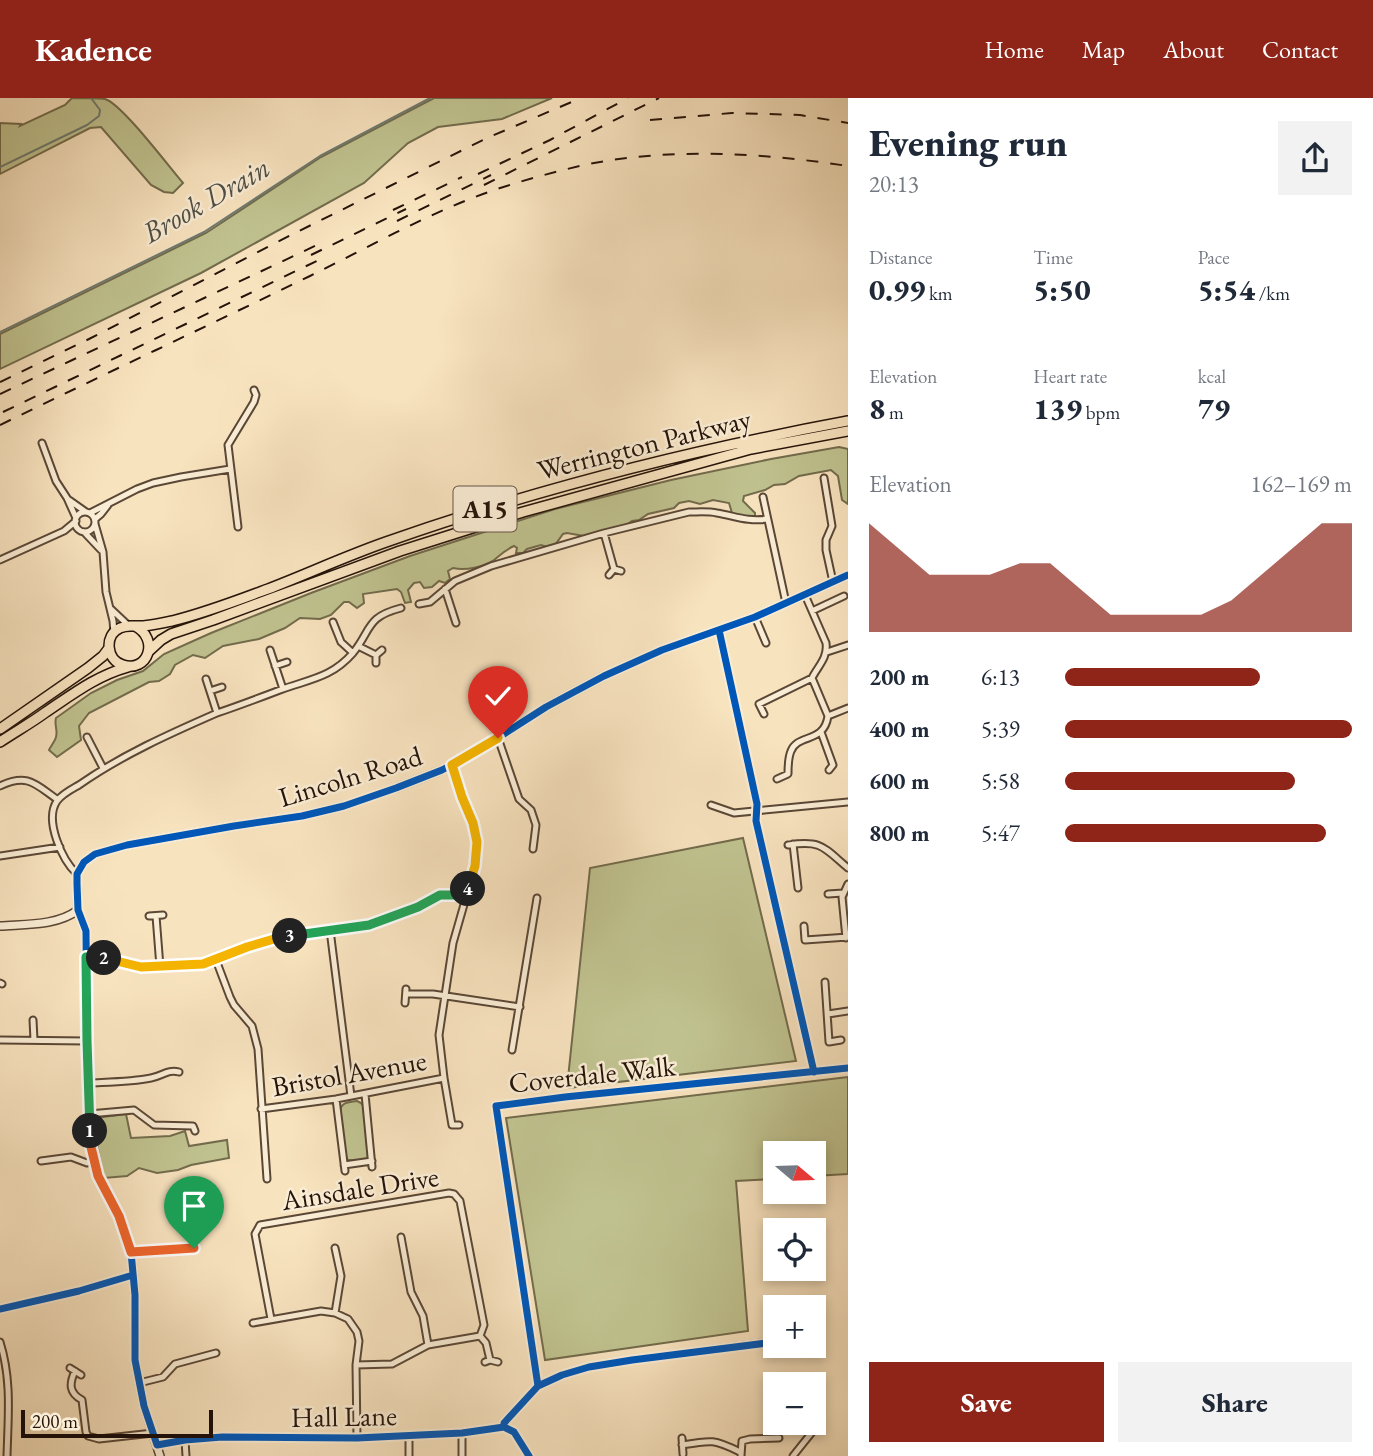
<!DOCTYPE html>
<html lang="en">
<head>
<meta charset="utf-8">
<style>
  :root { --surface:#fff; --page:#f2f2f3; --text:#1f2937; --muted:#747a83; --accent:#8f2418 }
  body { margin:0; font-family:"EB Garamond",serif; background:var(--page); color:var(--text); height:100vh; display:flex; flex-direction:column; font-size:26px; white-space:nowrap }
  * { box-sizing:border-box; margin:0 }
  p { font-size:23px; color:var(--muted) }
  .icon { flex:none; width:38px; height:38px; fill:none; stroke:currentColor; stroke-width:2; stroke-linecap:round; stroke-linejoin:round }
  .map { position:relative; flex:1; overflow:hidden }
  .details { display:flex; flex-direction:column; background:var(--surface); width:525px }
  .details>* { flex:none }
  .needle { width:46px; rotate:109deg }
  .fabs { position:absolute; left:763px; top:1043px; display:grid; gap:14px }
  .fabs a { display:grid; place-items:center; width:63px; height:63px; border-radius:0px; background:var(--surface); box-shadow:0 4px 10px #0003; font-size:35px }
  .scale { position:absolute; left:21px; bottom:18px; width:192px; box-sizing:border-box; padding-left:7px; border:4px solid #251309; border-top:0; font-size:19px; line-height:24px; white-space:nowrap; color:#251309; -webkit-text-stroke:5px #faedd5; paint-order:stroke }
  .pin { position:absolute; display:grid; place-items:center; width:60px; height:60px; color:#fff; margin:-72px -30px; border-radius:50% 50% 50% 0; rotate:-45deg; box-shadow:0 0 7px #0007 }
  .pin .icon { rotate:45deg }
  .km { position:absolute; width:35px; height:35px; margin:-18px; border-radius:50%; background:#222; color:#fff; font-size:19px; line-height:35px; text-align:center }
  .round { display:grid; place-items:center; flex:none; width:74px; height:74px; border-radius:0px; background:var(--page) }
  .overview { display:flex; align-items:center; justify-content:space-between; height:119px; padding:0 21px }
  h1 { font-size:38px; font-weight:800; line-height:52px }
  .metrics { display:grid; grid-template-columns:repeat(3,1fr); gap:10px; height:119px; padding:7px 21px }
  .metrics div { display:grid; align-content:center }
  .metrics b { font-size:30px; font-weight:800 }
  .metrics small { font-size:19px; font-weight:400 }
  .metrics p { font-size:19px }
  .chart { height:196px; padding:14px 21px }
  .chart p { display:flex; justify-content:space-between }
  .chart svg { width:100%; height:126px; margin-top:7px; fill:var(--accent); opacity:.7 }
  .primary-button { display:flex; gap:14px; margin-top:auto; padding:14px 21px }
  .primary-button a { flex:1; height:80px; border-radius:0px; background:var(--accent); color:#fff; font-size:28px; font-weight:800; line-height:80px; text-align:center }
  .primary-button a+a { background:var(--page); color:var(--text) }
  ul { padding:0 21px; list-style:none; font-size:23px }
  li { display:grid; grid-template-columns:112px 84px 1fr; align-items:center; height:52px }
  li i { height:18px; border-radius:9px; background:var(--accent) }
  header { display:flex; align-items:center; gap:42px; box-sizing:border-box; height:98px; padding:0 35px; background:var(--accent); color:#fff }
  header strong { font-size:33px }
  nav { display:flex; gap:38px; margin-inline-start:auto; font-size:24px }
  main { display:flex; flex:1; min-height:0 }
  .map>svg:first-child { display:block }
  .green { fill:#c0c390; stroke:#726b4c; stroke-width:2 }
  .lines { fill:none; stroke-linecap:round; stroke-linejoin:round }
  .stream { stroke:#6d7a70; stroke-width:2 }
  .minor-casing { stroke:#5a4736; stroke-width:9 }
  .tertiary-casing { stroke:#5a4736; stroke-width:10 }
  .trunk-casing { stroke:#251309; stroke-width:12 }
  .minor { stroke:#faedd5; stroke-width:5 }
  .tertiary { stroke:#faedd5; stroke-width:7 }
  .trunk { stroke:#f8e3bf; stroke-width:9 }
  .rail { stroke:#251309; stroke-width:2; stroke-dasharray:12 12; stroke-linecap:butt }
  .cycleway-casing { stroke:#faedd5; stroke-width:11 }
  .cycleway { stroke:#0057b8; stroke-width:7 }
  .split-1-casing { stroke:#fff; stroke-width:14 }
  .split-2-casing { stroke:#fff; stroke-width:14 }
  .split-3-casing { stroke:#fff; stroke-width:14 }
  .split-4-casing { stroke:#fff; stroke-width:14 }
  .split-5-casing { stroke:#fff; stroke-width:14 }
  .split-1 { stroke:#f0652b; stroke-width:9 }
  .split-2 { stroke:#22a559; stroke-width:9 }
  .split-3 { stroke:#f5b400; stroke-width:9 }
  .split-4 { stroke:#22a559; stroke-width:9 }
  .split-5 { stroke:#f5b400; stroke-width:9 }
  .labels { text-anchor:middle; stroke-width:5; stroke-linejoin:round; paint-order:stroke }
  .shield { fill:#faedd5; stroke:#655446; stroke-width:2 }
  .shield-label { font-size:26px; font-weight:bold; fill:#251309 }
  .street-label { font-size:28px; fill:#251309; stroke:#faedd5 }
  .water-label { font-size:30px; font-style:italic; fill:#4f4f45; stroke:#faedd5 }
</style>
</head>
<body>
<header>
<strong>Kadence</strong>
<nav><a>Home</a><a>Map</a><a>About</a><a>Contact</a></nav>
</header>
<main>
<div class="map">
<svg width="848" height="1358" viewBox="0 0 848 1358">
  <rect width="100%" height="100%" fill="#f8e3bf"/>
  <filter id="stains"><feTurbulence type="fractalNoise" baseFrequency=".00286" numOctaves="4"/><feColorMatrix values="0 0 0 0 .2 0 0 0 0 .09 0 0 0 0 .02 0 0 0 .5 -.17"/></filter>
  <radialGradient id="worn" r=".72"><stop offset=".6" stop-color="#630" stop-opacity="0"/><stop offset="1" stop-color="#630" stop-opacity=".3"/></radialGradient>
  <!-- green -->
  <path class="green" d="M72,0C82,0 95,0 105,1C122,6 169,69 183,85L173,95L164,94L151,87L101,29L90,30L0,76V25L21,26L20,28L65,7Z
    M434,0H552L502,21L438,29L408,45L364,85L201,175L0,271V236L206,135L321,59Z
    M839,349L848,351V406L842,402L838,378L831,372L799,378L785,386L774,387L765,392L744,398L743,403L755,415V419C746,422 740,419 732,415L729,405L713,402L700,406L689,403L679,405L674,410L648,416L639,422L632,423L625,428L616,430L584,438L567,435L563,436L555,447L547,449L541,447L527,451L523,455H516L517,450L514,448C505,452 501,456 494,462C483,469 466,473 453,470L448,473L450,481L445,485L439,483L432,489L424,490L420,484L414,485L408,492L411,504L405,505L401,494L397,491L363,496L364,505L357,510L349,504H344L331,517L320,521L300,520L285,530L259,541L223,548L205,560L193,557L175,567L170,576L159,583L149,584L89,615L79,628L81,642L57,659L49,652C51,648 55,643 56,639C58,632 54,627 56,620L91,595L117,582L143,573L164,556L211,535L311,495L410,458L555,411L671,382L771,361Z
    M743,740L796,963L567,990L590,770Z
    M848,979V1076L814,1078V1055H775V1081L736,1083L748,1233L545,1262L506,1020Z
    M357,1003L361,1005L364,1009L368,1059C364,1062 354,1063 348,1062L345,1058L340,1013C341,1004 349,1004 357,1003Z
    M126,1016L131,1040L170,1038L185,1033L189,1048L227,1042L229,1060L191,1067L178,1072L157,1075L139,1070L127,1078L104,1080L96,1042L95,1020Z"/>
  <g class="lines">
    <!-- stream -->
    <path class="stream" d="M0,69L87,27L99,18L100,12L91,0
      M0,234L204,134L320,58L430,0"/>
    <defs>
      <path id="minor" d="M42,345L56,383L67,400L76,420
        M824,380L832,428L826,442V452L833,484
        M763,399L786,505
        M69,402L86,414
        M75 424a10 10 0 1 1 20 0a10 10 0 1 1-20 0Z
        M90,415L137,391L153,385L181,379L230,371
        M95,421L101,416L108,407
        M95,426L103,454L106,494L113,523L114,535
        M238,429L228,347L254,304L256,297L254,292
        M84,434L101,452
        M604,435L614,471
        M0,462L64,433L76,423
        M609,477L614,471L621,473
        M445,491L456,525
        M419,506L430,504L455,483L491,468L604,435L689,414C698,414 708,413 717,415C735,418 748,424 767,421
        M111,511L128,527
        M812,513L844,498
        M755,519L766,545
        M358,548L376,557
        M270,552L283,591
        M827,554L848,547
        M353,555C372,531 366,519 401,510
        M376,565V557L382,552
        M275,568L287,564
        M210,593L222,589
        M217,615C238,608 259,600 280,592C310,581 331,580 353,555L341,544L333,524
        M764,616L759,606L812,580
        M828,618L848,610
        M821,634L833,667L829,672
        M87,639L103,670
        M498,640L519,701L531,712L536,727L533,751
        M451,667L462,699L473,725L477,744L475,768L453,845L439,937L444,980L452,1027H459
        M777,681L788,676C788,669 788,660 791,653C798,635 824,646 828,618L812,580C818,568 828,560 826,545L805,497
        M0,688C28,675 35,686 58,702
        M711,707L734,715L848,704
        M793,746L798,790
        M788,747C822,742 823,749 848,770
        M0,758L60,749
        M77,776C62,762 44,722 57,703C62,696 72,691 79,687C122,657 169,636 217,615L206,581
        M828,796L843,795
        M149,818L163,817
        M156,818L160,869
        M804,828L805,842L848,839
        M330,832L351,998
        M846,840L842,799L848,786
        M86,859L107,860L140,868L203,866L247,849L273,841L369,827L386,822L441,797H457L466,799
        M216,862L230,899L234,907L252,928L258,951L267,1081
        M825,884L829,944L841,942
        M0,885L2,886
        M406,896H433L520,909
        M405,905L406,891
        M828,916L848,913
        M33,922L34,942
        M0,942L87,943
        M512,952L537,800
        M89,985C109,984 131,984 151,980C162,978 168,971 179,974
        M365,996L372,1069
        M336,1001L345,1073
        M261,1011L336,1001L444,980
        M89,1016L134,1012L154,1027L193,1028L195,1033
        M41,1063L71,1059L87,1065L93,1063
        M344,1067L372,1063
        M401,1139L411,1194L423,1218L428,1247
        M335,1150L341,1178L335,1215
        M131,1154L194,1150
        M0,1211L79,1193L133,1177
        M271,1221L255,1136L260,1127L449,1095L454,1096L460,1103L484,1227L480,1238L428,1247L392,1266L356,1267
        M253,1225L321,1213L335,1215L348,1221L357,1234L359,1243L356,1267L357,1340
        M480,1238L486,1245L490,1262
        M0,1244C12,1282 8,1319 7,1358
        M485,1264L490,1262L498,1264
        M70,1270L81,1277
        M75,1273C69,1286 69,1295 82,1302L86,1334L88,1338L99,1341L153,1335
        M139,1285L163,1279L175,1266L216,1255
        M504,1329V1325L538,1288L562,1277L589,1269L632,1262L768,1244
        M462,1335V1358
        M409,1338V1358
        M682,1340L683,1356
        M185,1342L186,1358
        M157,1347L185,1342L222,1339L357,1340L462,1335L504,1329L514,1334L529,1358
        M682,1347C711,1342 714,1341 740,1354
        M741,1358L742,1343L750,1341L779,1340
        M793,1358L817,1328V1304"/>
      <path id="tertiary" d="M0,828C25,826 57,828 78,812
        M160,1358L144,1308L135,1262V1197L131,1154L119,1118L98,1078L91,1049L87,943L86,833L78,812L77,786V776L84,764L95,756L127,747L234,728L302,718L344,708L396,690L442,672L471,657L546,609L604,578L662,552L755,519L848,477"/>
      <path id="trunk" d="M135,528C160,541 148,575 123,567C106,562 104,537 120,530C126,527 130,528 135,528C147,529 161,525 172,523C205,515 236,503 268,491C307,476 346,458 386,444C536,391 692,352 848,323
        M148,554L161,542L171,536L213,522L400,453L523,414L751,351L848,333
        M0,631L88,570L103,558L109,550
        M0,644C15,634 31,625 46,614C73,596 96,578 128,569"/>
    </defs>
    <!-- minor casing -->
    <use href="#minor" class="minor-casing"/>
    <!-- tertiary casing -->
    <use href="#tertiary" class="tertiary-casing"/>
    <!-- trunk casing -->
    <use href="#trunk" class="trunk-casing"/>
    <!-- minor -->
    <use href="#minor" class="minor"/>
    <!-- tertiary -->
    <use href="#tertiary" class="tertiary"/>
    <!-- trunk -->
    <use href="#trunk" class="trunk"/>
    <!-- rail -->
    <path class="rail" d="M650,22L732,15L800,17L848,25
      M478,76L550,42L628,0
      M484,87L659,0
      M393,112L462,79
      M397,123L491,77
      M311,157L406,111
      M0,284L89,241L295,135L487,40L581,0
      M0,296L317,147
      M3,314L325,159
      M0,327C103,277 207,228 310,178C367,150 423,118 483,96C516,84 550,75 584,67C671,49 762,55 848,68"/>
    <defs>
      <path id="cycleway" d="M719,532L757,706L756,723L814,974
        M0,1211L79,1193L133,1177
        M538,1288L496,1008L565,999L848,970
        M504,1329V1325L538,1288L562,1277L589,1269L632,1262L775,1244
        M529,1358L514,1334L504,1329L462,1335L357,1340L222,1339L185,1342L157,1347L144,1308L135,1262V1197L131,1154L119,1118L98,1078L91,1049L87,943L86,833L78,812L77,786V776L84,764L95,756L127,747L234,728L302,718L344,708L396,690L442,672L471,657L546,609L604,578L662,552L755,519L848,477"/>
    </defs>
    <!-- cycleway casing -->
    <use href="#cycleway" class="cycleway-casing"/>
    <!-- cycleway -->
    <use href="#cycleway" class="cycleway"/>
  </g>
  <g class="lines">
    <defs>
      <path id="split-1" d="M90,1033L91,1049L98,1078L119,1118L131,1154L194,1150"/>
      <path id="split-2" d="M90,1033L87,943L86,859L104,860"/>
      <path id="split-3" d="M104,860L141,869L203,866L247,849L274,841L290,838"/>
      <path id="split-4" d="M290,838L369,827L418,809L440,797H457L466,799L468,791"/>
      <path id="split-5" d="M468,791L475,768L477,744L473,725L462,699L452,667L498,640"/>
    </defs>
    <!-- split-1 casing -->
    <use href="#split-1" class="split-1-casing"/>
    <!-- split-2 casing -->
    <use href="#split-2" class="split-2-casing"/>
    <!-- split-3 casing -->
    <use href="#split-3" class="split-3-casing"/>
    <!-- split-4 casing -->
    <use href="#split-4" class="split-4-casing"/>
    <!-- split-5 casing -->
    <use href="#split-5" class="split-5-casing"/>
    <!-- split-1 -->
    <use href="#split-1" class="split-1"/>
    <!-- split-2 -->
    <use href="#split-2" class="split-2"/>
    <!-- split-3 -->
    <use href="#split-3" class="split-3"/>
    <!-- split-4 -->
    <use href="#split-4" class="split-4"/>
    <!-- split-5 -->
    <use href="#split-5" class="split-5"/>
  </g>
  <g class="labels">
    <!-- shield labels -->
    <rect class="shield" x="453.5" y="388.5" width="63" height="45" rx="5"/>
    <g class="shield-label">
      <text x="485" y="420">A15</text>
    </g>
    <!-- street labels -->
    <g class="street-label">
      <text transform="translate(644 346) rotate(-14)" y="10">Werrington Parkway</text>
      <text transform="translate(350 678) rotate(-17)" y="10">Lincoln Road</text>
      <text transform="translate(349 975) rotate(-10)" y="10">Bristol Avenue</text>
      <text transform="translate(592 976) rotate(-6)" y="10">Coverdale Walk</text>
      <text transform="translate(360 1090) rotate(-9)" y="10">Ainsdale Drive</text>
      <text transform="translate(344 1318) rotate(-1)" y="10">Hall Lane</text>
    </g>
    <!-- water labels -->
    <g class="water-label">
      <text transform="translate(206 102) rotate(-30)" y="10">Brook Drain</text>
    </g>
  </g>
  <rect width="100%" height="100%" filter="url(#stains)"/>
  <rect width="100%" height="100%" fill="url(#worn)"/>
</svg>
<div class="fabs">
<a><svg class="needle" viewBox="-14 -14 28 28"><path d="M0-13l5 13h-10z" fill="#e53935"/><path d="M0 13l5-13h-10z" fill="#747a83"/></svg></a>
<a><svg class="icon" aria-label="locate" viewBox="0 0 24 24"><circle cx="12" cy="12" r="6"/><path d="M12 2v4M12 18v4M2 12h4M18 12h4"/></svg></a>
<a>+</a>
<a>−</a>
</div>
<div class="scale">200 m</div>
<div class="pin" style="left:194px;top:1150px;background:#1e9e55"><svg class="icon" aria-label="arrive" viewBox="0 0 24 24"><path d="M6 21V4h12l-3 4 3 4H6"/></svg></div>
<div class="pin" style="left:498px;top:640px;background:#d93025"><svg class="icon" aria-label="check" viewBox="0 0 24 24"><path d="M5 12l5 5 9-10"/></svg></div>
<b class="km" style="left:90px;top:1033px">1</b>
<b class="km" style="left:104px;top:860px">2</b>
<b class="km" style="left:290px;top:838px">3</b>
<b class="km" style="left:468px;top:791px">4</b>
</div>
<section class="details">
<div class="overview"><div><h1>Evening run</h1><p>20:13</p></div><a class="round"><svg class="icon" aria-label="share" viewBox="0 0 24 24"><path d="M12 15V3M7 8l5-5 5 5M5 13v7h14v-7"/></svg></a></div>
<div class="metrics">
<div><p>Distance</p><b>0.99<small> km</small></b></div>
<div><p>Time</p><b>5:50</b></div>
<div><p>Pace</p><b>5:54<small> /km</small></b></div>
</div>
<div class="metrics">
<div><p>Elevation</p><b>8<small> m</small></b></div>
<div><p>Heart rate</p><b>139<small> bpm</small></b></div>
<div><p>kcal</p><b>79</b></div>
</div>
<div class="chart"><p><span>Elevation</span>162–169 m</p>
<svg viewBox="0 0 160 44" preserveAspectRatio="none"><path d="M0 44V6L10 15L20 24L30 24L40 24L50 20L60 20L70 29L80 38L90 38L100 38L110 38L120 33L130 24L140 15L150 6L160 6V44z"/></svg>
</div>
<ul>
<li><b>200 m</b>6:13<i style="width:68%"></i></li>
<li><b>400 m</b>5:39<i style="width:100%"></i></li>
<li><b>600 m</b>5:58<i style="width:80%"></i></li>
<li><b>800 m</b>5:47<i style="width:91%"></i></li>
</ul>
<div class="primary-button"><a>Save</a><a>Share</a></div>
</section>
</main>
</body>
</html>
